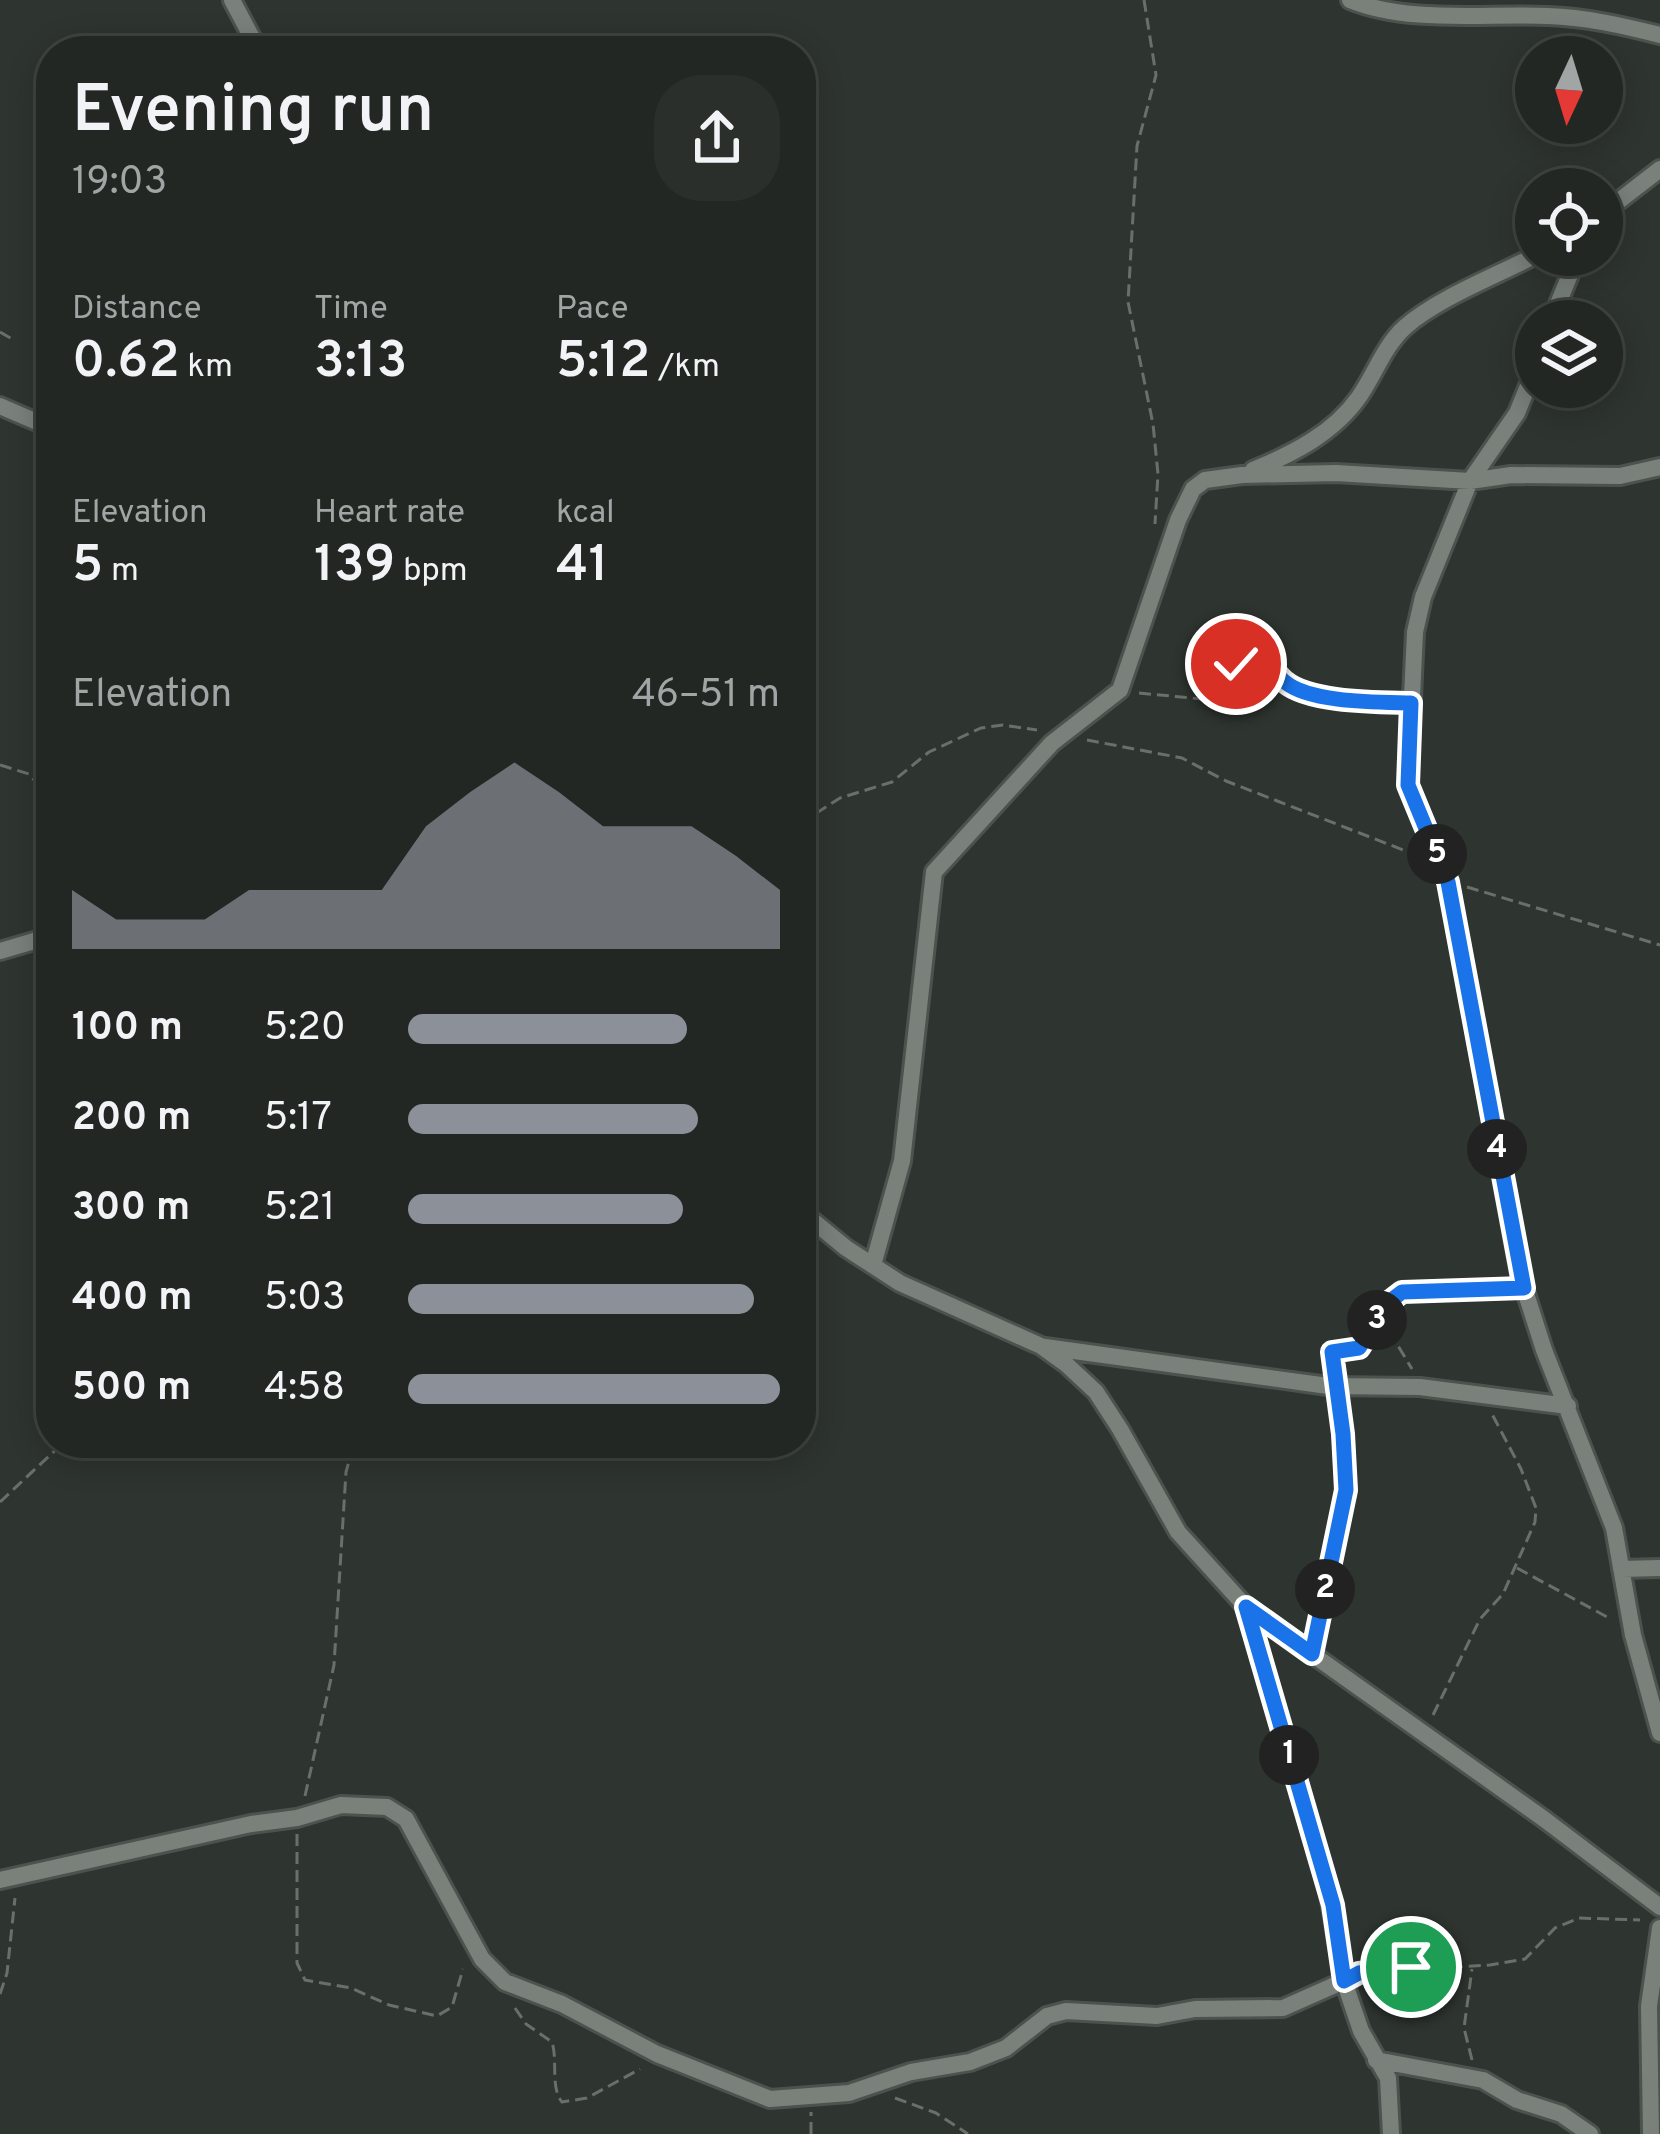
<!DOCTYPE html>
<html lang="en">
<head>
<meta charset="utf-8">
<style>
  :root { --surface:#222723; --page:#2a2f2b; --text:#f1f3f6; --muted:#a2a5a6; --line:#3f4441; --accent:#8c9099 }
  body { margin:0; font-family:Overpass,sans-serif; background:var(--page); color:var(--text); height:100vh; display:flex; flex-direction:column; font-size:45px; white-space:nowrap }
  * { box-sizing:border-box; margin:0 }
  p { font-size:39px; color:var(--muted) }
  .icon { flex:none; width:66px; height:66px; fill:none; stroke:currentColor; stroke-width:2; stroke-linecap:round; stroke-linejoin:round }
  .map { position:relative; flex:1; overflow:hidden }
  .side { position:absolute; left:36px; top:36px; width:780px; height:1422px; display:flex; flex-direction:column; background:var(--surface); border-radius:48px; box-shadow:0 6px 30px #0003,0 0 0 3px var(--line) }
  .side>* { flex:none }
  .needle { width:78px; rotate:184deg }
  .buttons { position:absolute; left:1515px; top:36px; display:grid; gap:24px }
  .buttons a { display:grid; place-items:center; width:108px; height:108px; border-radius:50%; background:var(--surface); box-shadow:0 6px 30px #0003,0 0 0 3px var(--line); font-size:60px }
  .pin { position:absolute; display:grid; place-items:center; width:102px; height:102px; color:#fff; margin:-51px; border:6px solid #fff; border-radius:50%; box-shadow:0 3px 12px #0007 }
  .km { position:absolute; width:60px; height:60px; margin:-30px; border-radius:50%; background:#222; color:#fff; font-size:33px; line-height:60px; text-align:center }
  .round { display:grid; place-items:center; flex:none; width:126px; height:126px; border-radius:48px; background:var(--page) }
  .head { display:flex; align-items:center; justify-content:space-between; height:204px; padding:0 36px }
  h1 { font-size:66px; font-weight:600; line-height:90px }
  .figures { display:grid; grid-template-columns:repeat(3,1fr); gap:18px; height:204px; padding:12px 36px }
  .figures div { display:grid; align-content:center }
  .figures b { font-size:51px; font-weight:600 }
  .figures small { font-size:33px; font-weight:400 }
  .figures p { font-size:33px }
  .chart { height:336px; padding:24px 36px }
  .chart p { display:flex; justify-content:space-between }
  .chart svg { width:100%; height:216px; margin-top:12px; fill:var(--accent); opacity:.7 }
  ul { padding:0 36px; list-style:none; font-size:39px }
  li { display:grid; grid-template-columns:192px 144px 1fr; align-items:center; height:90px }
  li i { height:30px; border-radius:15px; background:var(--accent) }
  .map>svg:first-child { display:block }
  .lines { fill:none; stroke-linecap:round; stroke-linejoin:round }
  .street-casing { stroke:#4c524d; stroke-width:22 }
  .path { stroke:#6a6f6a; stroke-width:3; stroke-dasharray:12 6; stroke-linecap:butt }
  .street { stroke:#7a817b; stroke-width:16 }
  .route-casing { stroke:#fff; stroke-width:24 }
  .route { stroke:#1a73e8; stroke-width:15 }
</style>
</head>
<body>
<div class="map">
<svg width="1660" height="2134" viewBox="0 0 1660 2134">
  <rect width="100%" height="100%" fill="#2e342f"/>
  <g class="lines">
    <defs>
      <path id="street" d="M232,0L259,51
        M1350,0C1409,24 1486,13 1548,16C1585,17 1624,26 1660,35
        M1602,214L1660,169
        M1551,321L1578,255
        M1536,366L1517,413L1470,481L1423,597L1415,632L1408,785L1448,882L1520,1275L1544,1350L1614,1528L1633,1635L1660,1733
        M0,406L51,428
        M1253,470C1292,454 1333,434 1359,397C1375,374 1384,346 1405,327C1438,298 1496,276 1536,255
        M0,951L51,936
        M801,1211L846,1248L900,1283L1041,1346L1066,1364L1096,1392L1120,1429L1178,1532L1246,1607L1544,1819L1660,1907
        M873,1265L902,1161L934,872L1052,743L1120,690L1178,520L1193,489L1205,480L1242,475L1336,473L1470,481L1511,475L1620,476L1660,467
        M1045,1347L1328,1386L1420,1387L1568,1406
        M1621,1569L1660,1568
        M1246,1608L1327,1883L1344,1981L1361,2031L1388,2078L1391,2134
        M0,1880L251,1824L297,1818L341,1805L387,1807L406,1819L482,1959L505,1982L562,2004L657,2054L770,2099L849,2093L911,2072L970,2062L1006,2048L1047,2016L1066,2011L1157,2016L1195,2009L1283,2008L1344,1981
        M1376,2060L1483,2080L1517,2100L1561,2114L1590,2134
        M1651,2134L1649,2006L1660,1928"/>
    </defs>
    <!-- street casing -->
    <use href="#street" class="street-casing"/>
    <!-- path -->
    <path class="path" d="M1144,0L1156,75L1137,146L1128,302L1153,424L1158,474L1155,524
      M0,332L12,339
      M1139,693L1202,699L1251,651C1270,655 1272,672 1285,683C1307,701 1364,701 1391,702
      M1087,740L1182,758L1226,781L1416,855
      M0,765L29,774L51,800
      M801,823L840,798L892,782L929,752L981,728L1003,725L1037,730
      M1467,887L1660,945
      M1380,1316L1412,1369
      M1334,1369L1332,1352L1359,1348L1389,1302L1402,1293L1504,1288
      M0,1502L63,1443
      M1517,1568L1609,1618
      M1316,1635L1345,1490L1338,1402
      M1433,1715L1480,1619L1503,1594L1535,1522L1536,1508L1521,1469L1492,1414
      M305,1796L334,1665L346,1472L354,1443
      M297,1834V1963L305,1980L351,1988L389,2005L437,2016L452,2007L463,1969
      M1361,1973L1490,1965L1525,1959L1555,1928L1579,1918L1640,1920
      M0,1994L7,1973L15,1898
      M515,2008L526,2024L552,2042C558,2061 550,2087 562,2102L587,2098L640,2069
      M1472,2060L1464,2028L1472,1969
      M895,2098L936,2113L968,2134
      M811,2134V2112"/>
    <!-- street -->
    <use href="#street" class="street"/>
  </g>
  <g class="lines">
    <defs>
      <path id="route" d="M1236,664L1247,652H1259C1268,661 1275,674 1285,682C1310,703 1379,702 1411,703L1408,785L1448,882L1524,1288L1402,1292L1389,1302L1359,1348L1332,1352L1343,1434L1346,1490L1312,1654L1246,1607L1333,1905L1344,1981L1359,1973L1411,1967"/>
    </defs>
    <!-- route casing -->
    <use href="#route" class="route-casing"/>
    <!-- route -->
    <use href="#route" class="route"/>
  </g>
</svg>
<div class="buttons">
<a><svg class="needle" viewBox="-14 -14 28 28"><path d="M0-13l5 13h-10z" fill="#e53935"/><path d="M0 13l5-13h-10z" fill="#a2a5a6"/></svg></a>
<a><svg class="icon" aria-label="locate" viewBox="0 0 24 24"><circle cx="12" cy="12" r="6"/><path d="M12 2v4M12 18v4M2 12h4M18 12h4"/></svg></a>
<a><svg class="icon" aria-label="layers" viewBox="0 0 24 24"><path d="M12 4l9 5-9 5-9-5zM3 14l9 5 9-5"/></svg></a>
</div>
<div class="pin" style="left:1411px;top:1967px;background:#1e9e55"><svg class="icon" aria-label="arrive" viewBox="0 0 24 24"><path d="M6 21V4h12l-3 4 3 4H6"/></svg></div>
<div class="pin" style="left:1236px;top:664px;background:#d93025"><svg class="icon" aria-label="check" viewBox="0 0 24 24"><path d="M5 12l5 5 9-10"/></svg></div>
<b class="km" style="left:1289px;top:1755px">1</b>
<b class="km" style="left:1325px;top:1589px">2</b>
<b class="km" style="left:1377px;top:1320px">3</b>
<b class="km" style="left:1497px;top:1149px">4</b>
<b class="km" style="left:1437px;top:854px">5</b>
<section class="side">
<div class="head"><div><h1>Evening run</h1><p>19:03</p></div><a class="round"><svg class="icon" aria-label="share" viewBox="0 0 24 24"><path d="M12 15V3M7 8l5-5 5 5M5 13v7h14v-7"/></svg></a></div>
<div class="figures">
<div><p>Distance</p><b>0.62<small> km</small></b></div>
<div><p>Time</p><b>3:13</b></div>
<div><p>Pace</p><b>5:12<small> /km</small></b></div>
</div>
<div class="figures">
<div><p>Elevation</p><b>5<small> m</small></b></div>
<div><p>Heart rate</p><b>139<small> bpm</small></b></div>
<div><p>kcal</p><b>41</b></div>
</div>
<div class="chart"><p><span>Elevation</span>46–51 m</p>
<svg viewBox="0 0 160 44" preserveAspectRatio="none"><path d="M0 44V32L10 38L20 38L30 38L40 32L50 32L60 32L70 32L80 19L90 12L100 6L110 12L120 19L130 19L140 19L150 25L160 32V44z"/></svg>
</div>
<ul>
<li><b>100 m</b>5:20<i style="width:75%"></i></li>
<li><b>200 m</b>5:17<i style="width:78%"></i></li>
<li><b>300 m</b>5:21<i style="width:74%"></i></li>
<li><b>400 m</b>5:03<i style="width:93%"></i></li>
<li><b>500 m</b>4:58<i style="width:100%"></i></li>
</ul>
</section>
</div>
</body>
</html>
